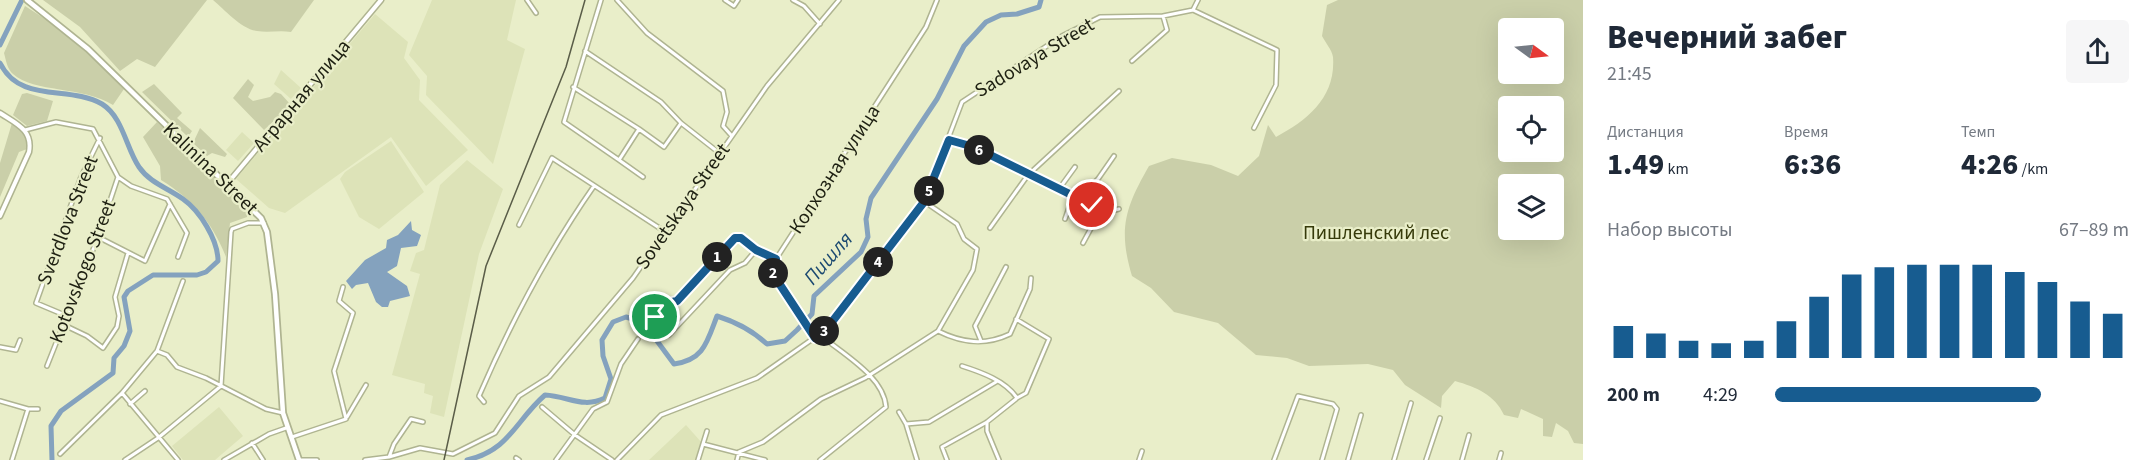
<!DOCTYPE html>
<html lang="ru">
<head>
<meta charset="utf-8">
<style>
  :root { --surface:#fff; --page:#f6f6f7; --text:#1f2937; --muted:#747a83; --accent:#175c90 }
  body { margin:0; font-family:"Source Sans 3",sans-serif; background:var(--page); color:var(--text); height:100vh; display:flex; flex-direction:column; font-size:22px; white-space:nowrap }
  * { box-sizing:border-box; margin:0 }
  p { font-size:20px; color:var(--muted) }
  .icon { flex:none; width:33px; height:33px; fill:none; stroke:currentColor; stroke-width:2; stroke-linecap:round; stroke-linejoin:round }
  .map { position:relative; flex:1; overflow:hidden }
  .details { display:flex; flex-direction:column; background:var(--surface); width:570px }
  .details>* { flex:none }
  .needle { width:39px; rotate:105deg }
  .buttons { position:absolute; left:1498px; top:18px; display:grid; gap:12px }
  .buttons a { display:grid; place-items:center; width:66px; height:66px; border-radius:6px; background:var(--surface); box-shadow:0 6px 24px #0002; font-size:30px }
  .pin { position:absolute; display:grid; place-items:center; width:51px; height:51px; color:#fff; margin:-26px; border:3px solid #fff; border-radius:50%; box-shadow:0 2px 6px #0007 }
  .km { position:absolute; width:30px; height:30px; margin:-15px; border-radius:50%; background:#222; color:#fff; font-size:16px; line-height:30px; text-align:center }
  .round { display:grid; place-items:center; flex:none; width:63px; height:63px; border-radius:6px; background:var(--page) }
  .summary { display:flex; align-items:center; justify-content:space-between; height:102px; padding:0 24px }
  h1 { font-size:33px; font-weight:800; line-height:45px }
  .metrics { display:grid; grid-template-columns:repeat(3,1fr); gap:9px; height:102px; padding:6px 24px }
  .metrics div { display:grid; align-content:center }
  .metrics b { font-size:30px; font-weight:800 }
  .metrics small { font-size:16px; font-weight:400 }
  .metrics p { font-size:16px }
  .chart { height:168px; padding:12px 24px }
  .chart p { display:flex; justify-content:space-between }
  .chart svg { width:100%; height:108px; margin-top:6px; stroke:var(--accent); stroke-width:6 }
  ul { padding:0 24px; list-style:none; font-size:20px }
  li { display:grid; grid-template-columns:96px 72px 1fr; align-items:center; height:45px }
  li i { height:15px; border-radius:8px; background:var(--accent) }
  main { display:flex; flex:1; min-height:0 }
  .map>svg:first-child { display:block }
  .built { fill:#dde3b8 }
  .green { fill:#cacfa9; fill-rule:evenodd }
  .water { fill:#84a2be }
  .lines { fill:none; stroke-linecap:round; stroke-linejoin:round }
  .river { stroke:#84a2be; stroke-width:5 }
  .minor-casing { stroke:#afb491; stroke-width:6 }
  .tertiary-casing { stroke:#afb491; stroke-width:7 }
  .secondary-casing { stroke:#afb491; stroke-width:8 }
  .minor { stroke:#fff; stroke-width:3 }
  .tertiary { stroke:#fff; stroke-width:4 }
  .secondary { stroke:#fff; stroke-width:4.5 }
  .rail { stroke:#5a5d48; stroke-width:1.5 }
  .route-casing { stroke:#fff; stroke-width:12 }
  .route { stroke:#175c90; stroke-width:8 }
  .labels { text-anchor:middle; stroke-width:4.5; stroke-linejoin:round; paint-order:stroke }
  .street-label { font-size:20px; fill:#1e2012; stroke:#e9eec9 }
  .park-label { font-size:20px; fill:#363a0a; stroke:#e9eec9 }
  .water-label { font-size:21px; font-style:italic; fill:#1c4a71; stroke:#e9eec9 }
</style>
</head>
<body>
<main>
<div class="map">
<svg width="1583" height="460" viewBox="0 0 1583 460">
  <rect width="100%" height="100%" fill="#e9eec9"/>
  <!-- built -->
  <path class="built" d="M432,0H516L507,40L525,49L493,164L426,95L427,76L409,55Z
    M375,14L408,42L404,58L420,80L419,100L468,150L426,186L391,137L285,213L269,208L236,179Z
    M281,70L301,88L291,99L274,84Z
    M242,132L254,143L238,161L226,150Z
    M391,141L424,192L379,229L359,217L340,179L345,172Z
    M467,160L503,189L479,254L444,417L430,413L433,396L424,393L425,384L392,375L420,274L410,271L416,253L424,250L440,185Z
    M219,407L243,436L215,460H183L172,446Z
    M686,425L702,443L695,460H649Z"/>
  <!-- green -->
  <path class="green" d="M43,0H207L155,67L137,59L120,71L80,27Z
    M213,0H314L291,32C279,30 269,33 257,31C241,29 225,10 213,0Z
    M1338,0H1583V444L1574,443L1568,431L1556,423L1552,437L1543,436V419L1521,409L1518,418L1504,415C1495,395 1476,387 1455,381L1442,396L1441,408L1405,385L1393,370L1368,364L1309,366L1287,358L1256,355L1218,323L1174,312L1151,288L1132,276C1118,229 1125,208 1149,166L1172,158L1211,165L1238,176L1259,156L1268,125L1276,137C1308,120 1336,97 1333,57C1332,50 1325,42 1322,36L1327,5ZM1509,28H1554V74H1509ZM1509,106H1554V152H1509ZM1509,184H1554V230H1509Z
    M25,6L67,33L124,89L113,105C83,86 34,93 13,74C7,69 6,60 4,53Z
    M248,79L254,85L248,97L253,101L270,97L275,92L281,94L291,105L264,130L233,98Z
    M154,84L182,113L177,118L192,131L188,137L142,92Z
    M27,93L53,101L47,121L27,126L13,115L22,94Z
    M157,122L248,205L247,217L230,223L226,257C213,223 192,199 161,180L160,166L143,137Z
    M12,123L23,131L29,143L27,149L19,152L0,197V163Z
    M200,128L227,154L225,157L212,153L207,156L193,143Z"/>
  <!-- water -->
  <path class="water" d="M411,221L412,230L421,235L417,246L401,248L397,266L387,272L407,286L410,296L390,301L388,307H382L376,302L368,283L356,285L352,289L346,281L365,260L386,248L387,240L398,235Z"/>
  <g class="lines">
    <!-- river -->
    <path class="river" d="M0,45L22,0
      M0,63C20,104 69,85 102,104C123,117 126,148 139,167C150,183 168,188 183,199C200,211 218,240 218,261L206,272L197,275H153L128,291L124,297L130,331L124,346L114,358L113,373L61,411L51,426L52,460
      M467,460C510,450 515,421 545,395C568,396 583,409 605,398L611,379L603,356L602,340L613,322L626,317L643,322L674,364C704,360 707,342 717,316C736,322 752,330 767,344L785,341L797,330L812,314L814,296L861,252L868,237L866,219L871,198L937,99L964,46L986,22L1001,15L1017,14L1039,7L1041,0"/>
    <defs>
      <path id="minor" d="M527,0L536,13
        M601,0L564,122L619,160L639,129L664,147L681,123
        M617,0L647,33L723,91L727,112L723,126L731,135
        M725,0L734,6L738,0
        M793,0L804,6L820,24
        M1193,10L1277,50L1276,85L1254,128
        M1193,10L1198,0
        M585,51L661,102L681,123L718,152
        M1132,61L1167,30L1163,16
        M573,87L639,129
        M25,130L56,122L93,129L118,177L131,186L167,199L187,233L178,257
        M949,139L974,147L1104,213L1119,209
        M619,160L643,177
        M1059,189L1075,167
        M1078,198L1098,179L1114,156
        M1065,219L1073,196
        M519,225L552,158L664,231
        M990,228L1028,175L1119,91
        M98,237L145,261L170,204
        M1083,243L1096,219V207
        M756,250L741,238H735L677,301L668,303L655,317L656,323L669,335L730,270L745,263L756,250L776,259
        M67,316L36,303L81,177L100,138
        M64,325L87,336L103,348L117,327L119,316L115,297L128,253
        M938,331C962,343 985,346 1010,334L1030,289L1031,278
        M819,334C841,353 884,376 886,407L820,460
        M815,338L773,274L776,259L926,27L937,0
        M981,341L975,326L1006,267
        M0,347L16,350L20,340
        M157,351L167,355L177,367L206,378L266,409L283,413
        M47,366L98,237L118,177
        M962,366C981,372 1006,381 1017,398L1026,393L1049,339L1016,319
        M122,393L178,460
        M0,401L28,409H38
        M484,402L479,396C511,322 548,252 594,186
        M130,404L145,391
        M542,407L575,435L612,460
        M899,412L906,424L917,460
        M347,417L366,385
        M987,422V431L999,460
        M906,424L929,422L996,382
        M292,437L346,419L334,371L353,313L339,301L343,287
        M252,443L263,460
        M703,444L765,460
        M60,454L122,393L157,351L183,281
        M389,457L394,444L411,419L423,422
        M516,458L519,460
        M12,460L28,409
        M125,460L158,438L221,386L231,232L232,229L248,223H264
        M224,460L269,434L286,428
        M300,460H317
        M365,460L389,457L420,448L453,454L495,433L519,396L549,377L633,278L767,86L839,0
        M556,460L593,409L607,402L621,364L638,339
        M617,460L661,415L757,378L824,331L924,202L962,102L1062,36L1100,17L1163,16L1193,10
        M698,460L707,431
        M737,460L739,452L763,442L821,399L865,378L938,331L973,270L977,249L964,239L957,224L925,202
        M947,460L942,447L987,422L1016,399
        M1139,460L1142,451
        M1274,460L1298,396L1333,404L1337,409L1322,460
        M1348,460L1361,415
        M1394,460L1411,403
        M1426,460L1440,418
        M1462,460L1469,435
        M1499,460L1501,453"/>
      <path id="tertiary" d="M0,113C17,124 33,130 29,152L0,216
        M227,184L381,0"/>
      <path id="secondary" d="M27,0L88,49L261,218L267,232L275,294L283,413L299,460"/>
    </defs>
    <!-- minor casing -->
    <use href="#minor" class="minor-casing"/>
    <!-- tertiary casing -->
    <use href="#tertiary" class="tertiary-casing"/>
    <!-- secondary casing -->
    <use href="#secondary" class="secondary-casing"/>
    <!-- minor -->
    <use href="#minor" class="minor"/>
    <!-- tertiary -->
    <use href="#tertiary" class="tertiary"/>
    <!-- secondary -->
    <use href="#secondary" class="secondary"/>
    <!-- rail -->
    <path class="rail" d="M444,460L486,266L566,67L585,0"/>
  </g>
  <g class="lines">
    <defs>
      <path id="route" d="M655,317L668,303L677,301L735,238H741L756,250L776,259L773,274L815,338L825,331L924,202L949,140L974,147L1092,205"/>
    </defs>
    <!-- route casing -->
    <use href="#route" class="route-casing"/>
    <!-- route -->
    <use href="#route" class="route"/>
  </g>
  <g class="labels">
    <!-- street labels -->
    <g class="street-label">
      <text transform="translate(1034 57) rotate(-31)" y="7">Sadovaya Street</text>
      <text transform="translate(301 95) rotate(-50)" y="7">Аграрная улица</text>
      <text transform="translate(211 168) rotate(44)" y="7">Kalinina Street</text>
      <text transform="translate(834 169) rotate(-57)" y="7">Колхозная улица</text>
      <text transform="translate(682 206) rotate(-55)" y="7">Sovetskaya Street</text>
      <text transform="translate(67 220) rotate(-69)" y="7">Sverdlova Street</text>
      <text transform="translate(82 271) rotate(-69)" y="7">Kotovskogo Street</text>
    </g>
    <!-- park labels -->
    <g class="park-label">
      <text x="1376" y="239">Пишленский лес</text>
    </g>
    <!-- water labels -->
    <g class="water-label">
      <text transform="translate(828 258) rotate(-49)" y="7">Пишля</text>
    </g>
  </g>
</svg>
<div class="buttons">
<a><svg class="needle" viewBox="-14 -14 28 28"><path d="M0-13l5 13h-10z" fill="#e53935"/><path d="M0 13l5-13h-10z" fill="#747a83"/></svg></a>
<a><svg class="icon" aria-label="locate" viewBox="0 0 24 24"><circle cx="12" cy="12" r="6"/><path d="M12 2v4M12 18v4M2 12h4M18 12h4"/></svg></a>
<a><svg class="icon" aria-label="layers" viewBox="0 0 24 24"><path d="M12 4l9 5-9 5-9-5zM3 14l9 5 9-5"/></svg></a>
</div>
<div class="pin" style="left:655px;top:317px;background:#1e9e55"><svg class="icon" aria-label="arrive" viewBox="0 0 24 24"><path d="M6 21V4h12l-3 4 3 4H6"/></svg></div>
<div class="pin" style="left:1092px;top:205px;background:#d93025"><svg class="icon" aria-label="check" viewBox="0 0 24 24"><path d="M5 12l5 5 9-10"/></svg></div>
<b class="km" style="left:717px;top:257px">1</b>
<b class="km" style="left:773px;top:273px">2</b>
<b class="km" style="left:824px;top:331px">3</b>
<b class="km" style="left:878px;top:262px">4</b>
<b class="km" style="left:929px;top:191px">5</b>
<b class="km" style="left:979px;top:150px">6</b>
</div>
<section class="details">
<div class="summary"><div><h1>Вечерний забег</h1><p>21:45</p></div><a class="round"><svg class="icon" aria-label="share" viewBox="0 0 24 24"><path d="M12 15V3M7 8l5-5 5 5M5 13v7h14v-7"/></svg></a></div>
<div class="metrics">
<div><p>Дистанция</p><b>1.49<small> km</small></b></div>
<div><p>Время</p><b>6:36</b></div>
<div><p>Темп</p><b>4:26<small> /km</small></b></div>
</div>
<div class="chart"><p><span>Набор высоты</span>67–89 m</p>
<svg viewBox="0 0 160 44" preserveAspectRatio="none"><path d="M5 44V31M15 44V34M25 44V37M35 44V38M45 44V37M55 44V29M65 44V19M75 44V10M85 44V7M95 44V6M105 44V6M115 44V6M125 44V9M135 44V13M145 44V21M155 44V26"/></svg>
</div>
<ul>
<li><b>200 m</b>4:29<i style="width:75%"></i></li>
</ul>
</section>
</main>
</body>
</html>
